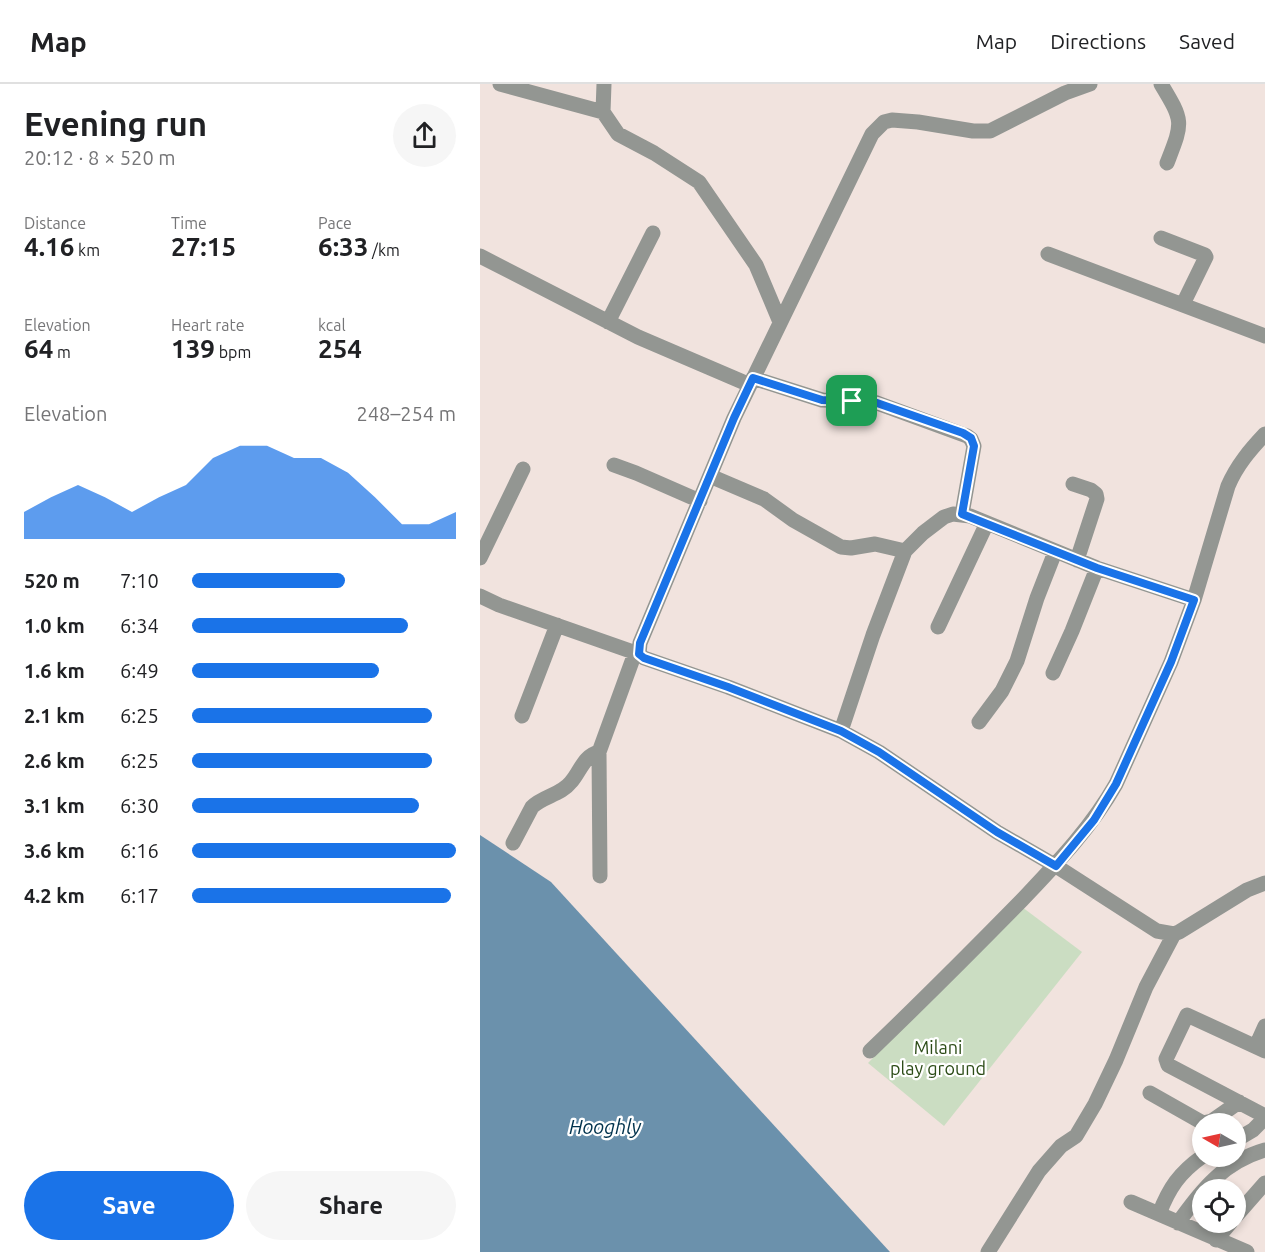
<!DOCTYPE html>
<html lang="en">
<head>
<meta charset="utf-8">
<style>
  :root { --surface:#fff; --page:#f6f6f6; --text:#202124; --muted:#757577; --line:#e0e0e0; --accent:#1a73e8 }
  body { margin:0; font-family:Ubuntu,sans-serif; background:var(--page); color:var(--text); height:100vh; display:flex; flex-direction:column; font-size:22px; white-space:nowrap }
  * { box-sizing:border-box; margin:0 }
  p { font-size:20px; color:var(--muted) }
  .icon { flex:none; width:33px; height:33px; fill:none; stroke:currentColor; stroke-width:2; stroke-linecap:round; stroke-linejoin:round }
  .map { position:relative; flex:1; overflow:hidden }
  .details { display:flex; flex-direction:column; background:var(--surface); width:480px }
  .details>* { flex:none }
  .needle { width:39px; rotate:279deg }
  .tools { position:absolute; left:712px; top:1029px; display:grid; gap:12px }
  .tools a { display:grid; place-items:center; width:54px; height:54px; border-radius:50%; background:var(--surface); box-shadow:0 3px 9px #0003; font-size:30px }
  .pin { position:absolute; display:grid; place-items:center; width:51px; height:51px; color:#fff; margin:-26px; border-radius:12px; box-shadow:0 3px 9px #0006 }
  .round { display:grid; place-items:center; flex:none; width:63px; height:63px; border-radius:32px; background:var(--page) }
  .headline { display:flex; align-items:center; justify-content:space-between; height:102px; padding:0 24px }
  h1 { font-size:33px; font-weight:700; line-height:45px }
  .figures { display:grid; grid-template-columns:repeat(3,1fr); gap:9px; height:102px; padding:6px 24px }
  .figures div { display:grid; align-content:center }
  .figures b { font-size:26px; font-weight:700 }
  .figures small { font-size:16px; font-weight:400 }
  .figures p { font-size:16px }
  .chart { height:168px; padding:12px 24px }
  .chart p { display:flex; justify-content:space-between }
  .chart svg { width:100%; height:108px; margin-top:6px; fill:var(--accent); opacity:.7 }
  .cta { display:flex; gap:12px; margin-top:auto; padding:12px 24px }
  .cta a { flex:1; height:69px; border-radius:36px; background:var(--accent); color:#fff; font-size:24px; font-weight:700; line-height:69px; text-align:center }
  .cta a+a { background:var(--page); color:var(--text) }
  ul { padding:0 24px; list-style:none; font-size:20px }
  li { display:grid; grid-template-columns:96px 72px 1fr; align-items:center; height:45px }
  li i { height:15px; border-radius:8px; background:var(--accent) }
  header { display:flex; align-items:center; gap:36px; box-sizing:border-box; height:84px; padding:0 30px; background:var(--surface); border-bottom:2px solid var(--line) }
  header strong { font-size:28px }
  nav { display:flex; gap:33px; margin-inline-start:auto; font-size:21px }
  main { display:flex; flex:1; min-height:0 }
  .map>svg:first-child { display:block }
  .green { fill:#cbddc2 }
  .water { fill:#6b91ac }
  .lines { fill:none; stroke-linecap:round; stroke-linejoin:round }
  .minor { stroke:#939692; stroke-width:15 }
  .route-casing { stroke:#fff; stroke-width:12 }
  .route { stroke:#1a73e8; stroke-width:8 }
  .labels { text-anchor:middle; stroke-width:4.5; stroke-linejoin:round; paint-order:stroke }
  .park-label { font-size:18px; fill:#2c4c17; stroke:#fff }
  .water-label { font-size:20px; font-style:italic; fill:#00324d; stroke:#fff }
</style>
</head>
<body>
<header>
<strong>Map</strong>
<nav><a>Map</a><a>Directions</a><a>Saved</a></nav>
</header>
<main>
<section class="details">
<div class="headline"><div><h1>Evening run</h1><p>20:12 · 8 × 520 m</p></div><a class="round"><svg class="icon" aria-label="share" viewBox="0 0 24 24"><path d="M12 15V3M7 8l5-5 5 5M5 13v7h14v-7"/></svg></a></div>
<div class="figures">
<div><p>Distance</p><b>4.16<small> km</small></b></div>
<div><p>Time</p><b>27:15</b></div>
<div><p>Pace</p><b>6:33<small> /km</small></b></div>
</div>
<div class="figures">
<div><p>Elevation</p><b>64<small> m</small></b></div>
<div><p>Heart rate</p><b>139<small> bpm</small></b></div>
<div><p>kcal</p><b>254</b></div>
</div>
<div class="chart"><p><span>Elevation</span>248–254 m</p>
<svg viewBox="0 0 160 44" preserveAspectRatio="none"><path d="M0 44V33L10 27L20 22L30 27L40 33L50 27L60 22L70 11L80 6L90 6L100 11L110 11L120 17L130 27L140 38L150 38L160 33V44z"/></svg>
</div>
<ul>
<li><b>520 m</b>7:10<i style="width:58%"></i></li>
<li><b>1.0 km</b>6:34<i style="width:82%"></i></li>
<li><b>1.6 km</b>6:49<i style="width:71%"></i></li>
<li><b>2.1 km</b>6:25<i style="width:91%"></i></li>
<li><b>2.6 km</b>6:25<i style="width:91%"></i></li>
<li><b>3.1 km</b>6:30<i style="width:86%"></i></li>
<li><b>3.6 km</b>6:16<i style="width:100%"></i></li>
<li><b>4.2 km</b>6:17<i style="width:98%"></i></li>
</ul>
<div class="cta"><a>Save</a><a>Share</a></div>
</section>
<div class="map">
<svg width="785" height="1168" viewBox="0 0 785 1168">
  <rect width="100%" height="100%" fill="#f1e3de"/>
  <!-- green -->
  <path class="green" d="M542,823L602,868L464,1042L388,979Z"/>
  <!-- water -->
  <path class="water" d="M0,751L71,798L410,1168H0Z"/>
  <g class="lines">
    <!-- minor -->
    <path class="minor" d="M20,0L123,28
      M124,0L123,28L138,50L174,69L219,98L276,181L300,238
      M610,0L585,9L510,47H493L438,38L412,36L404,38L392,50L254,334L160,559L159,570L164,574L248,603L361,647L399,668L517,748L576,782L677,847L694,850L699,848L767,806L785,799
      M681,0C704,38 703,38 687,79
      M681,154L725,171L726,173L703,220
      M568,170L785,252
      M0,172L158,253L270,301
      M128,238L173,149
      M273,294L342,316L386,317L397,319L487,352L491,355L494,362L482,430
      M134,381L156,389L220,417
      M230,392L284,415L313,436L361,463L371,464L395,460L425,467
      M593,400L611,406L616,410L617,415L597,476
      M0,474L43,385
      M0,512L19,521L159,570
      M458,543L507,439
      M573,589L592,547L617,484
      M42,632L77,541
      M499,638L522,607L537,577L557,514L575,468
      M361,647L393,551L425,467L443,449L464,433L473,430L490,432L617,484L714,516
      M33,759L52,723C63,712 81,711 91,698C100,688 104,671 119,668
      M120,792L119,668L155,569
      M776,962L785,942
      M390,967C442,917 492,867 542,816C577,779 611,744 636,700L691,578L714,516L748,402C757,381 770,366 785,350
      M785,967L707,931L686,975L688,981L785,1032
      M670,1009L723,1039L732,1037L759,1018
      M756,1056L773,1046L785,1034
      M651,1118L767,1168
      M679,1130C689,1104 699,1089 723,1072
      M756,1132L785,1099
      M698,1139C722,1105 744,1078 785,1066
      M736,1156L751,1138
      M508,1168L559,1087L581,1062L596,1052L615,1020L636,976L666,903L694,850"/>
  </g>
  <g class="lines">
    <defs>
      <path id="route" d="M273,294L342,316L386,317L397,319L483,349L491,354L494,362L482,430L617,484L714,516L691,578L636,700L614,736L576,782L517,748L399,668L361,647L248,603L164,574L159,570L160,559L254,334Z"/>
    </defs>
    <!-- route casing -->
    <use href="#route" class="route-casing"/>
    <!-- route -->
    <use href="#route" class="route"/>
  </g>
  <g class="labels">
    <!-- park labels -->
    <g class="park-label">
      <text x="458" y="970">Milani<tspan x="458" dy="21">play ground</tspan></text>
    </g>
    <!-- water labels -->
    <g class="water-label">
      <text x="125" y="1050">Hooghly</text>
    </g>
  </g>
</svg>
<div class="tools">
<a><svg class="needle" viewBox="-14 -14 28 28"><path d="M0-13l5 13h-10z" fill="#e53935"/><path d="M0 13l5-13h-10z" fill="#757577"/></svg></a>
<a><svg class="icon" aria-label="locate" viewBox="0 0 24 24"><circle cx="12" cy="12" r="6"/><path d="M12 2v4M12 18v4M2 12h4M18 12h4"/></svg></a>
</div>
<div class="pin" style="left:372px;top:317px;background:#1e9e55"><svg class="icon" aria-label="arrive" viewBox="0 0 24 24"><path d="M6 21V4h12l-3 4 3 4H6"/></svg></div>
</div>
</main>
</body>
</html>
